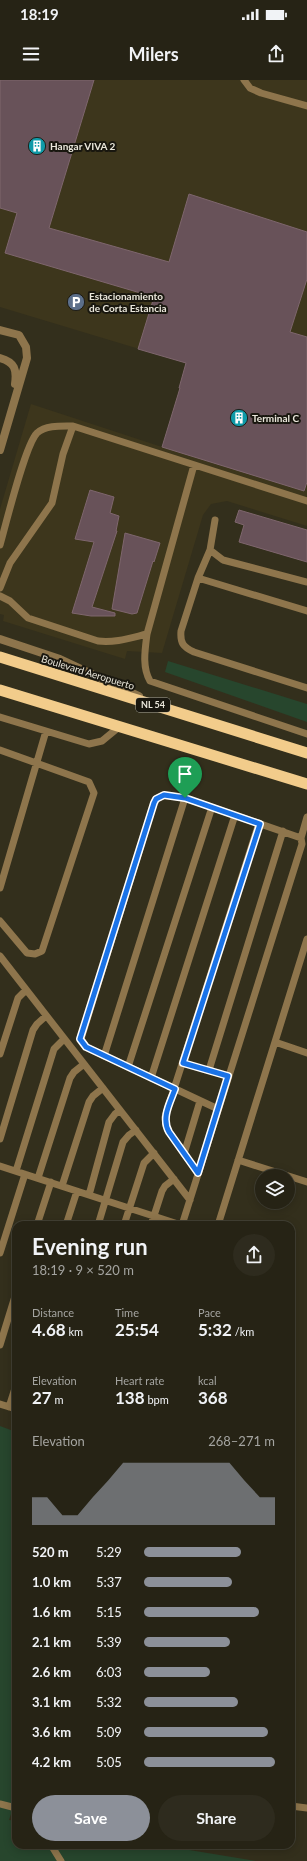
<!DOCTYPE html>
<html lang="en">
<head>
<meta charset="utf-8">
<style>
  :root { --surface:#262315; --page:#2e2b1e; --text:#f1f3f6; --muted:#a4a4a0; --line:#424034; --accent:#8c9099 }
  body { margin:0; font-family:Lato,sans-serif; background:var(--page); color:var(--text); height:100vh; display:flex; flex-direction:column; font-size:15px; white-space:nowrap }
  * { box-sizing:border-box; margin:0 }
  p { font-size:13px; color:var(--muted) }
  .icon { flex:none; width:22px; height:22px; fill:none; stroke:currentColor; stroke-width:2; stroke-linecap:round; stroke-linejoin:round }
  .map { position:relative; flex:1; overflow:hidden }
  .drawer { position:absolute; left:12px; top:1141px; width:283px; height:628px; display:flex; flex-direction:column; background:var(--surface); border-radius:12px; box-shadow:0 2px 10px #0003,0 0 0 1px var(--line) }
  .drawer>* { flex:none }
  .controls { position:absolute; left:255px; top:1089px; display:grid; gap:8px }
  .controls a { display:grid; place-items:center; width:40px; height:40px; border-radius:50%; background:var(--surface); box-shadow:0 2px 10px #0003,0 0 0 1px var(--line); font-size:20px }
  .pin { position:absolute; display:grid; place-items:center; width:34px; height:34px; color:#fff; margin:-41px -17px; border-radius:50% 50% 50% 0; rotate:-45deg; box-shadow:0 0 4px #0007 }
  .pin .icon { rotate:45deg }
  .round { display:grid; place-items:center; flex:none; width:42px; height:42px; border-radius:21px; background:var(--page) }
  .summary { display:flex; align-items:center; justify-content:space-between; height:68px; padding:0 20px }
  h1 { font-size:22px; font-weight:700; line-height:30px }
  .figures { display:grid; grid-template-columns:repeat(3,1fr); gap:6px; height:68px; padding:4px 20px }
  .figures div { display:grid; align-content:center }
  .figures b { font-size:17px; font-weight:700 }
  .figures small { font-size:11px; font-weight:400 }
  .figures p { font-size:11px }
  .chart { height:112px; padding:8px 20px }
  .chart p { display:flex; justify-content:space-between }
  .chart svg { width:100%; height:72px; margin-top:4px; fill:var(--accent); opacity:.7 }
  .cta { display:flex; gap:8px; margin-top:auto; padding:8px 20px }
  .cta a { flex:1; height:46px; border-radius:24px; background:var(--accent); color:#fff; font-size:16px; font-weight:700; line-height:46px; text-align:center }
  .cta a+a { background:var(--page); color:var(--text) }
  ul { padding:0 20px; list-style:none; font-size:13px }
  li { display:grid; grid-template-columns:64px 48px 1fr; align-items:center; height:30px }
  li i { height:10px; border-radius:5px; background:var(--accent) }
  .status { display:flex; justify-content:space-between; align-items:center; height:28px; padding:0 20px; background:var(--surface); direction:ltr }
  .status svg { height:11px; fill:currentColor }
  header { display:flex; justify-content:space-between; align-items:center; height:52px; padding:0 20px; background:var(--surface); font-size:18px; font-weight:700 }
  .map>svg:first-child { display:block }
  .built { fill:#3d361c }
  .green { fill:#27462d }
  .building { fill:#685259; stroke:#7e666d }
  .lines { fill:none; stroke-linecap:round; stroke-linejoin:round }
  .service { stroke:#8e754c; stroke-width:7 }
  .minor { stroke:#8e754c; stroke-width:8 }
  .trunk { stroke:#f2cc8b; stroke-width:11 }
  .route-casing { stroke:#fff; stroke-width:8 }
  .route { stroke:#1a73e8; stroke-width:5 }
  .labels { text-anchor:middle; stroke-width:4; stroke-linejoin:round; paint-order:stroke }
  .shield { fill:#19170f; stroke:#aba99e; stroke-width:1 }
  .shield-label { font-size:9px; font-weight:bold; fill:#eae7db }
  .poi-label { font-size:10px; font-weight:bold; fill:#eae7db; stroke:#19170f; text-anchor:start }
  .street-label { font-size:10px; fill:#eae7db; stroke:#19170f }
</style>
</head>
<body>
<div class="status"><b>18:19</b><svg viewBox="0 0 49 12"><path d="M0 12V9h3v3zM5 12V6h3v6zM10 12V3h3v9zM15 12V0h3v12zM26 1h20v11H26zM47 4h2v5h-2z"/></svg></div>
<header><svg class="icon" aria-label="menu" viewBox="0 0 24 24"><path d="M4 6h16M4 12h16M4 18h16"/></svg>Milers<svg class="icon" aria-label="share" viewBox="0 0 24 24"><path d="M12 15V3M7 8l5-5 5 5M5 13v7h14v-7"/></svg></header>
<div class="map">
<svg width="307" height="1781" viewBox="0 0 307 1781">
  <rect width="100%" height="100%" fill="#332f1c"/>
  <!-- built -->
  <path class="built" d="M0,0H307V446L227,421L211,424L203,435L162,573L127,571L125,579L3,541L4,535L0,534V429L31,324L162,367L180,308H179L183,295L186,296L189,284L0,227Z"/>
  <!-- green -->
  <path class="green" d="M168,581L307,624V642L165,592Z
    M0,1346L16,1352V1719L9,1740L16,1741V1765H159L256,1781H0Z"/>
  <!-- building -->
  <path class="building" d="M0,0H94L49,148L169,182L189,114L307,152V199L290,252L307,257V402L304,411L162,367L180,308H179L186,283L138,269L154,217L5,173L17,133L0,128Z
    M90,410L114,417L110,433L119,436L116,451H117L92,527L115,533V536H91L72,533L94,462L75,459Z
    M239,430L307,450V482L239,462L244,445L235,442Z
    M125,453L160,463L154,482L153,481L137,533L132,534L112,529Z"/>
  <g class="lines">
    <!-- service -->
    <path class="service" d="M244,0L250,8L261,13L307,26
      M194,385L147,554C145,570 142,587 150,601L307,654
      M215,440L210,470L223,480L307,502
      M0,465C6,444 25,365 37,353C46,345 61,346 73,346L307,421
      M198,498L210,470
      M0,508L10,483L52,423L63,374L73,346
      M0,516L10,521L28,538L98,561C115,563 130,558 147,554
      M307,531L198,498L181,551C180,563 183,567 194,572L307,608
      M0,637L89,664L102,661L119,647
      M0,670L89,702L94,713L42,871L35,874L27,873L0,841
      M301,758L307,737
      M0,808L46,651
      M0,876L190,1120
      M275,962L307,973
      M0,974L18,918L26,910
      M104,976L185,718
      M183,983L228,996
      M128,987L212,727
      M209,990L283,751
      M151,998L235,735
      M0,1059L33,950L37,944L46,936
      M184,1074L200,1021
      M238,1080L307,1102
      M0,1086L181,1145
      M16,1091L54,969L64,959
      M198,1093L169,1052L166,1045L165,1037L259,743
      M38,1098L70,998L74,992L84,984
      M62,1106L89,1022L93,1016L103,1008
      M89,1115L109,1042L115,1034L120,1030
      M37,1145L51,1102
      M66,1145L77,1111
      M98,1145L123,1062L129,1055L136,1050
      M124,1145L144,1083L154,1073
      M151,1145L162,1111L165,1106L174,1099
      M182,1145L302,764L301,758L185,718L164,715L156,719L154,723L81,959L86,967L218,1029
      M218,1145L307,859
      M0,1173L25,1094
      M0,1265L16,1213
      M0,1324L16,1329
      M9,1327L16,1305
      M0,1724L16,1728
      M291,1726L307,1728
      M51,1765L61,1781"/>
    <!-- minor -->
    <path class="minor" d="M0,250L19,255L26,267L27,278L0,370
      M0,278C15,282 17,290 15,304
      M0,559L60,579L139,616"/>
    <!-- trunk -->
    <path class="trunk" d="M0,577L307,673
      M0,610L307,704"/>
  </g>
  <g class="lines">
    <defs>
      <path id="route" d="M164,715L185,718L260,744L183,983L228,996L198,1093L169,1052C161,1038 170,1023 175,1009L86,967L80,959L154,723L156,719Z"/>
    </defs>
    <!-- route casing -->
    <use href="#route" class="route-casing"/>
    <!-- route -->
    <use href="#route" class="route"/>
  </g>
  <!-- icons -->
  <defs>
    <symbol id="building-disc" viewBox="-11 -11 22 22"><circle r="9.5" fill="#0f9aa8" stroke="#19170f"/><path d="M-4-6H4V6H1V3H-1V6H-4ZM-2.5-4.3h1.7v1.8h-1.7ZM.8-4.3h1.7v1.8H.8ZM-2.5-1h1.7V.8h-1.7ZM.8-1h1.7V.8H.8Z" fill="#fff"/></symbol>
    <symbol id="parking-disc" viewBox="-11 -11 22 22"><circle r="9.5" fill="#5c6f8a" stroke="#19170f"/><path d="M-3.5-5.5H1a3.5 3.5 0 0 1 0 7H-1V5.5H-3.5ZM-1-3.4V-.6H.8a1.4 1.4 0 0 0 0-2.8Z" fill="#fff"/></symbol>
  </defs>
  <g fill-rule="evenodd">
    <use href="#building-disc" x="27" y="56" width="20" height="20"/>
    <use href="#parking-disc" x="66" y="212" width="20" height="20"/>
    <use href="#building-disc" x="229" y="328" width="20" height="20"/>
  </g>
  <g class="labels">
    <!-- shield labels -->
    <rect class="shield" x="136" y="618" width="34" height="14" rx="3"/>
    <g class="shield-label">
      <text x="153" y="628">NL 54</text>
    </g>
    <!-- poi labels -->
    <g class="poi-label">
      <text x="50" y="70">Hangar VIVA 2</text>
      <text x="89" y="220">Estacionamiento<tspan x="89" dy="12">de Corta Estancia</tspan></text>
      <text x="252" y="342">Terminal C</text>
    </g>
    <!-- street labels -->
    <g class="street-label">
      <text transform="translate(88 592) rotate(17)" y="4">Boulevard Aeropuerto</text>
    </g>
  </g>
</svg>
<div class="controls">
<a><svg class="icon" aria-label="layers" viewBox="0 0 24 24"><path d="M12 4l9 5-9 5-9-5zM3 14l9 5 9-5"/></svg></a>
</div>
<div class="pin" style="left:185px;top:718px;background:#1e9e55"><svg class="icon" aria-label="arrive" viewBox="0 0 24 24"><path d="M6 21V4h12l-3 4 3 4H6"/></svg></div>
<section class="drawer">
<div class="summary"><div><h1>Evening run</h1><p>18:19 · 9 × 520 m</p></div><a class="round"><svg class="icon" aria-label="share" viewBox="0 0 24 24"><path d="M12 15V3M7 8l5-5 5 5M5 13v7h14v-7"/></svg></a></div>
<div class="figures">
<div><p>Distance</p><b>4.68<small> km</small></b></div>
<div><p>Time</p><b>25:54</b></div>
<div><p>Pace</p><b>5:32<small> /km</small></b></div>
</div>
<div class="figures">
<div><p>Elevation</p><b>27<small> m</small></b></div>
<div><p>Heart rate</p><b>138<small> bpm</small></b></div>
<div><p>kcal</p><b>368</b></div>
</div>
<div class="chart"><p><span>Elevation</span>268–271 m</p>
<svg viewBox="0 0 160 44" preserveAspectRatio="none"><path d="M0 44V27L10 27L20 38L30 38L40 27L50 17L60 6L70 6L80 6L90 6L100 6L110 6L120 6L130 6L140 17L150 27L160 27V44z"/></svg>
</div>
<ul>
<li><b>520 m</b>5:29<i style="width:74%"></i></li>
<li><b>1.0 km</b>5:37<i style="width:67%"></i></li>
<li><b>1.6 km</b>5:15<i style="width:88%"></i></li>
<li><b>2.1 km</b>5:39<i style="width:66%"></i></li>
<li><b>2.6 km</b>6:03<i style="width:50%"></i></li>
<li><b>3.1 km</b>5:32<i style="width:72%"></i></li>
<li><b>3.6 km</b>5:09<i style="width:95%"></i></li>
<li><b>4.2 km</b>5:05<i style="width:100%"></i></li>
</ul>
<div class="cta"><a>Save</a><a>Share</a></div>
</section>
</div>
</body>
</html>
